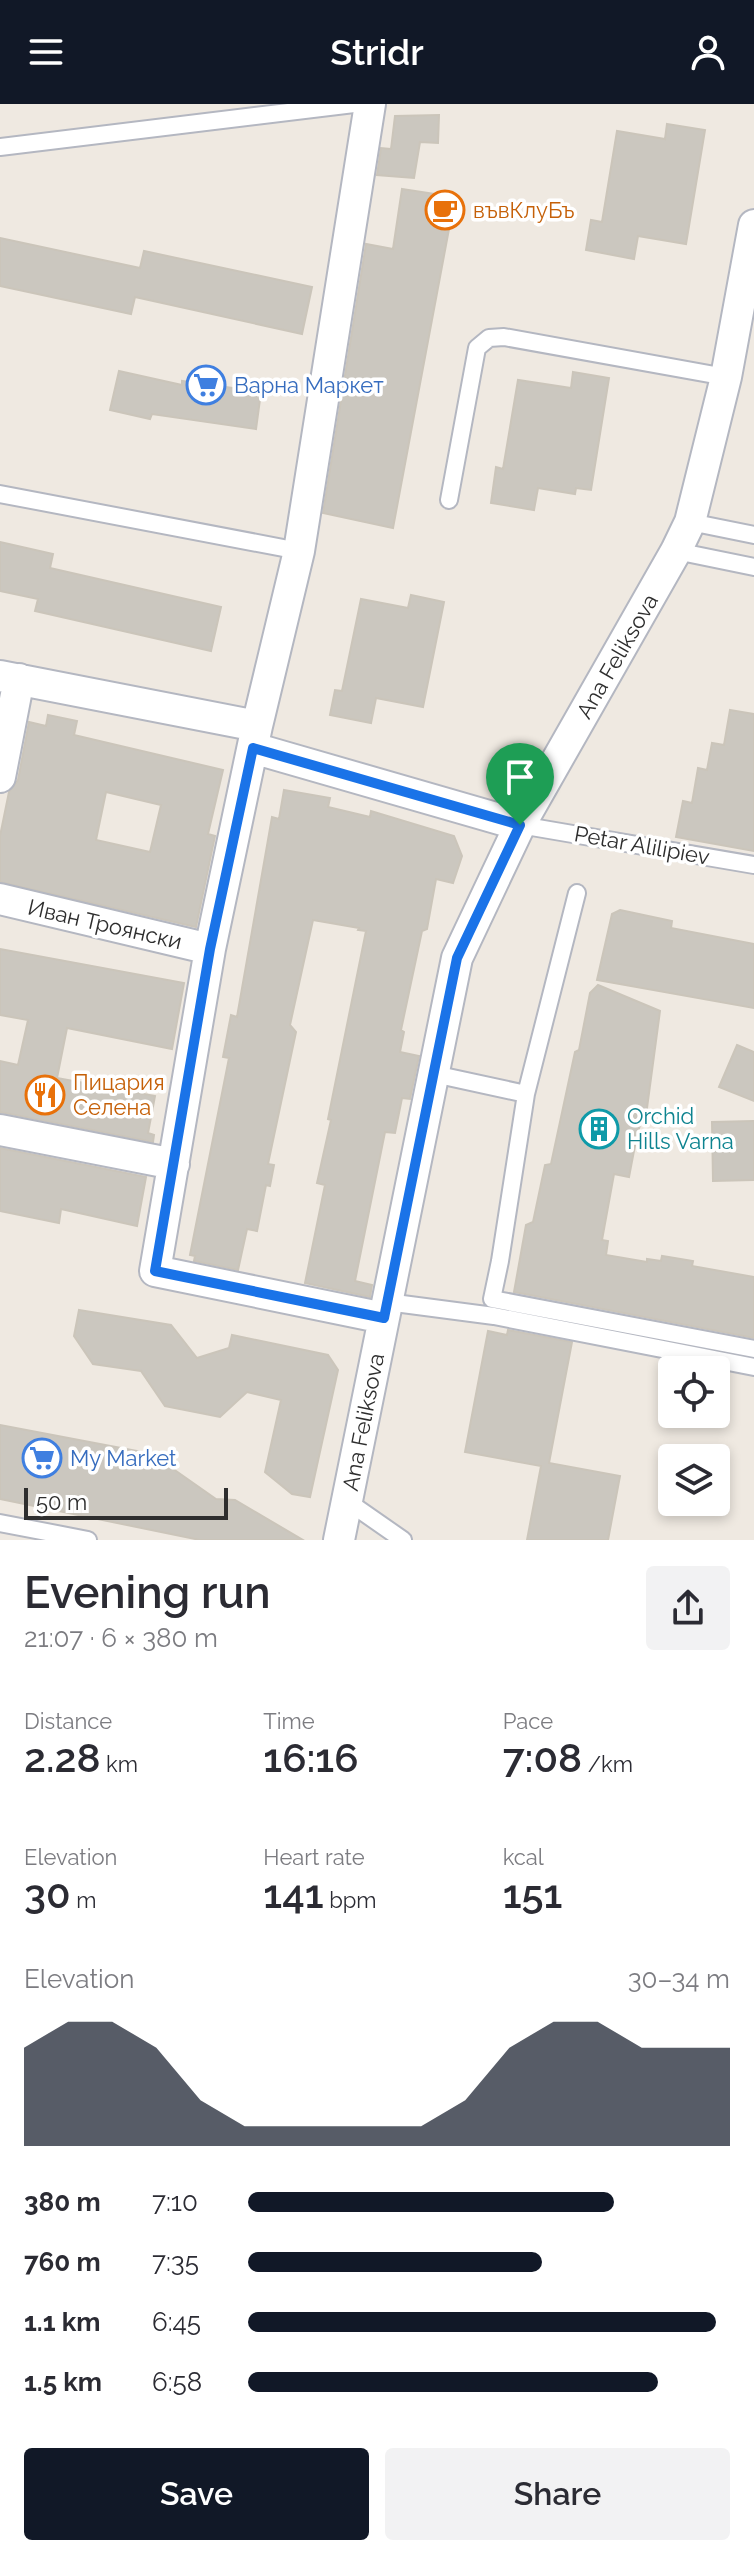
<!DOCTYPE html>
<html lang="en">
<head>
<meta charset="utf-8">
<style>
  :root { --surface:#fff; --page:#f2f2f3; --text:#2b2b33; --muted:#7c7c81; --accent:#111827 }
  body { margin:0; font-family:Raleway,sans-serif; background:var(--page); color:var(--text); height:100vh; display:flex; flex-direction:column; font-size:30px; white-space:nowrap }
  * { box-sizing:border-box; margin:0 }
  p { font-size:26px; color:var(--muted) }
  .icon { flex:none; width:44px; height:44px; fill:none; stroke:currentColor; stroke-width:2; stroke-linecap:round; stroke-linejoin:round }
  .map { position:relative; height:1436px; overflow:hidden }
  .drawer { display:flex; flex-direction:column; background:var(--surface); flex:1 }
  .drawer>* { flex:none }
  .tools { position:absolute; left:658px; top:1252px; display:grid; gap:16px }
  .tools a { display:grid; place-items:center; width:72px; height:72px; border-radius:8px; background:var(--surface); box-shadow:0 4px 12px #0003; font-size:40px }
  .scale { position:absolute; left:24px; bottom:20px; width:204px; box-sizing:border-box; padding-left:8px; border:4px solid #2e2e2e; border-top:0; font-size:22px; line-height:28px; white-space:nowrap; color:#2e2e2e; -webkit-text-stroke:6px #fff; paint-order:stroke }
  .pin { position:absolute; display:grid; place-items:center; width:68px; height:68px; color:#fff; margin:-82px -34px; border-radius:50% 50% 50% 0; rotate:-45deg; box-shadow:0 0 8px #0007 }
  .pin .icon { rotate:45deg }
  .round { display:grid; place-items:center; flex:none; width:84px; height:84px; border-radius:8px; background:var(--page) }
  .head { display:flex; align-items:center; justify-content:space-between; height:136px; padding:0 24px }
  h1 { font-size:44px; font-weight:600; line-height:60px }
  .stats { display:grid; grid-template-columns:repeat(3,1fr); gap:12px; height:136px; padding:8px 24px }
  .stats div { display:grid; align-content:center }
  .stats b { font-size:40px; font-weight:600 }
  .stats small { font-size:22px; font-weight:400 }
  .stats p { font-size:22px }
  .chart { height:224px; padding:16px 24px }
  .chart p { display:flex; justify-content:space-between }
  .chart svg { width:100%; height:144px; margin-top:8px; fill:var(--accent); opacity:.7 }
  .action { display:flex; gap:16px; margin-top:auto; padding:16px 24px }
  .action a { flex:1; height:92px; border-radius:8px; background:var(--accent); color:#fff; font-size:32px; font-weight:600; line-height:92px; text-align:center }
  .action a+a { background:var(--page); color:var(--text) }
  ul { padding:0 24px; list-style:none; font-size:26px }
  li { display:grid; grid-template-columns:128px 96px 1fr; align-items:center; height:60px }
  li i { height:20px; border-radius:10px; background:var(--accent) }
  header { display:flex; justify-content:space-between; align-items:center; height:104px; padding:0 24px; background:var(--accent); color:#fff; font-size:36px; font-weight:600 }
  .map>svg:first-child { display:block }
  .building { fill:#cbc7bf; stroke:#cbc5ba; stroke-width:2; fill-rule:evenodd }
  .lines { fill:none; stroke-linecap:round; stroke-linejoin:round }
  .lane-casing { stroke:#b4b7c1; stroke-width:20 }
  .street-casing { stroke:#b4b7c1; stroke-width:34 }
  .lane { stroke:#fff; stroke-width:16 }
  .street { stroke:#fff; stroke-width:30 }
  .route-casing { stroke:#fff; stroke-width:16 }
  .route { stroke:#1a73e8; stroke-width:10 }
  .labels { text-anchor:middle; stroke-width:7; stroke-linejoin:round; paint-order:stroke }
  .food-label { font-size:22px; fill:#c56008; stroke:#fff; text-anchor:start }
  .shop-label { font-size:22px; fill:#366cbe; stroke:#fff; text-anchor:start }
  .street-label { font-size:22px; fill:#2e2e2e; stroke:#fff }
  .culture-label { font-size:22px; fill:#0d838f; stroke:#fff; text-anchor:start }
</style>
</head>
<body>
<header><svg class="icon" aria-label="menu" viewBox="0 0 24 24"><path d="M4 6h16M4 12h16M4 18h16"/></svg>Stridr<svg class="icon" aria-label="person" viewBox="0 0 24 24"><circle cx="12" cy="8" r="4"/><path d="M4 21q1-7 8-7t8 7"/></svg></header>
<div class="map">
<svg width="754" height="1436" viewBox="0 0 754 1436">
  <rect width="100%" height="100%" fill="#efe9e1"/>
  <!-- building -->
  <path class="building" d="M439,11L438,39L420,38L414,74L377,71L381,44L391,45L395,12Z
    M667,20L705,26L686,140L638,132L634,155L586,146L591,116L602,118L617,27L665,35Z
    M402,85L455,93L393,424L323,409L366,140L393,145Z
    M0,134L140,164L144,147L312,183L302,230L135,193L131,210L0,182Z
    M119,267L182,281V277L261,288L256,325L152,310L150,315L110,306Z
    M573,268L609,274L591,386L576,384L575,390L538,384L534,406L491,399L496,363L503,365L518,276L571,284Z
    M0,438L53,450L50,464L221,503L211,547L35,507L38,495L0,487Z
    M411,491L444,498L423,603L376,594L371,619L330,611L335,586L342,587L361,495L408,504Z
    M730,606L754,610V747L676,733L683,697L692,699L698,664L707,666L712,639L724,641Z
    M48,611L77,617L74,631L223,666L208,730L215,732L196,823L0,778V732L9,688L18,676L29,618L46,622ZM106,688L161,701L150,748L96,736Z
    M284,686L330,694L328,703L370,713L371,707L454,732L462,752L453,779L436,775L427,825L422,827L401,926L404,928L400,948L419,952L410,995L402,994L395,1029L385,1028L355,1177L372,1181L370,1193L305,1179L325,1081L317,1079L331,1016L328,1015L366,827L358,826L359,824L313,816L290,921L296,928L268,1060L274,1061L270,1082L266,1081L257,1127L247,1125L238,1166L194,1157L195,1152L190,1151L229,954L223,953L231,911L237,913L272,713L279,715Z
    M620,806L672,817L671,824L754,840V904L597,876L612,810Z
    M0,845L184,879L172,945L67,924L57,974L155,992L148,1029L154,1031L153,1038L0,1008V957L18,961L28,916L0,911Z
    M598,881L660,907L645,1019L641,1018L637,1031L629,1073L614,1070L602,1136L608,1137L606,1151L647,1158V1155L661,1157L662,1152L693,1157L692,1162L754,1173V1234L514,1188L526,1121L533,1118L545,1061L551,1060L575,948L579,946L590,889Z
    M737,941L754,948V997L719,983Z
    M754,1017V1076L713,1077L712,1018Z
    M0,1044L146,1073L137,1122L61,1105L59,1119L0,1107Z
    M79,1206L171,1221L197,1254L229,1244L232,1231L328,1251L338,1266L310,1393L292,1390L265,1368L281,1296L247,1288L220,1313L165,1302L141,1267L93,1260L74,1232Z
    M508,1226L572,1238L549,1359L620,1372L608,1436H527L541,1362L465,1348L488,1227L507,1231Z
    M0,1321L142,1348L169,1362L216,1395L235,1396L303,1436H200L0,1395Z"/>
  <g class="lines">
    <defs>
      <path id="lane" d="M0,43L354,0
        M0,390L299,447
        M449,396L477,244L489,234L504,233L726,273
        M690,418L754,431
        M676,447L754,463
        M520,721L754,761
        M577,789L526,990L500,1157L492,1195L754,1245
        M434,970L526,990
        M387,1198L494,1212L754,1263
        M347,1397L403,1436
        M0,1419L88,1436"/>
      <path id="street" d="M370,0L299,447L257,622L210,845L155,1167L384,1214
        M0,572L257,622
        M253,644L520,721
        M0,673L19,575
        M0,795L210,845
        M0,1026L174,1060
        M339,1436L457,854L520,721L676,447L690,418L726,273L754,121"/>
    </defs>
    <!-- lane casing -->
    <use href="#lane" class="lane-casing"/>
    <!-- street casing -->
    <use href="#street" class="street-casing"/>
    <!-- lane -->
    <use href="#lane" class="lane"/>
    <!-- street -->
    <use href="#street" class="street"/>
  </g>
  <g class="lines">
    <defs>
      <path id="route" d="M253,644L520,721L457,854L384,1214L155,1167L210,845Z"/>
    </defs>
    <!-- route casing -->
    <use href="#route" class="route-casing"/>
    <!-- route -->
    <use href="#route" class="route"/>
  </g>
  <!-- icons -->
  <defs>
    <symbol id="cafe-ring" viewBox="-11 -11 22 22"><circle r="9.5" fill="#fff" stroke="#e8710a" stroke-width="1.5"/><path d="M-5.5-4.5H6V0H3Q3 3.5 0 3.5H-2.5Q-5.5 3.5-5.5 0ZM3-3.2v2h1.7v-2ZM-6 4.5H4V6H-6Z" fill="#e8710a"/></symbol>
    <symbol id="supermarket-ring" viewBox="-11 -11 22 22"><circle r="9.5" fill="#fff" stroke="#3f7fe0" stroke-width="1.5"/><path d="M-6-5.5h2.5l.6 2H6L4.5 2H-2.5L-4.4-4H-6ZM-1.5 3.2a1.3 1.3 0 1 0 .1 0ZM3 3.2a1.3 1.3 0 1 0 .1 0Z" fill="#3f7fe0"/></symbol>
    <symbol id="restaurant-ring" viewBox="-11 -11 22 22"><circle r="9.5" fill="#fff" stroke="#e8710a" stroke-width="1.5"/><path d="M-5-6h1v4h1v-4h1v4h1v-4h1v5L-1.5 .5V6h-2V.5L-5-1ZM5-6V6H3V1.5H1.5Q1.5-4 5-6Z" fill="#e8710a"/></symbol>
    <symbol id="building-ring" viewBox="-11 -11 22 22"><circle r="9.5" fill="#fff" stroke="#0f9aa8" stroke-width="1.5"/><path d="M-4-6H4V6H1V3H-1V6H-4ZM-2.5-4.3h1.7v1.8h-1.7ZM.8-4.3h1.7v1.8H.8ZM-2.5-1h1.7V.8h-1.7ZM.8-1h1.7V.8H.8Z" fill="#0f9aa8"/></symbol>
  </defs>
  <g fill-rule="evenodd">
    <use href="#cafe-ring" x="423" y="84" width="44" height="44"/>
    <use href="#supermarket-ring" x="184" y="259" width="44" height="44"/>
    <use href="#restaurant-ring" x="23" y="969" width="44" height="44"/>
    <use href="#building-ring" x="577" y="1003" width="44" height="44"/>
    <use href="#supermarket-ring" x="20" y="1332" width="44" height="44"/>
  </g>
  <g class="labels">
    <!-- food labels -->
    <g class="food-label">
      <text x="473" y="114">въвКлуБъ</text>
      <text x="73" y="986">Пицария<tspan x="73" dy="25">Селена</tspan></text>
    </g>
    <!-- shop labels -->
    <g class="shop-label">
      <text x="234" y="289">Варна Маркет</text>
      <text x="70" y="1362">My Market</text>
    </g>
    <!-- street labels -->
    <g class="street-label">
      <text transform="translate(617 552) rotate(-60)" y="8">Ana Feliksova</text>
      <text transform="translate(642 741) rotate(10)" y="8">Petar Alilipiev</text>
      <text transform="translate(105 820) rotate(13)" y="8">Иван Троянски</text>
      <text transform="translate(363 1318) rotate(-79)" y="8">Ana Feliksova</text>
    </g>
    <!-- culture labels -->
    <g class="culture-label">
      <text x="627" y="1020">Orchid<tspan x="627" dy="25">Hills Varna</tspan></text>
    </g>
  </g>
</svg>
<div class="tools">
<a><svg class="icon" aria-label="locate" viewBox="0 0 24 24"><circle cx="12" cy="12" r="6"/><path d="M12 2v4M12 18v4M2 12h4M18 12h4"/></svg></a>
<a><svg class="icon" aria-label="layers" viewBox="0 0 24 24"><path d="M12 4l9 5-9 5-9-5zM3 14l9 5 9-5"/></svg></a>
</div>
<div class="scale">50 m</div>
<div class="pin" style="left:520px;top:721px;background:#1e9e55"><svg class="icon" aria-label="arrive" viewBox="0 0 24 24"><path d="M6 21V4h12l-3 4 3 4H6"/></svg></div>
</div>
<section class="drawer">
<div class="head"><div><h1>Evening run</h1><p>21:07 · 6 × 380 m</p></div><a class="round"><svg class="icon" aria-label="share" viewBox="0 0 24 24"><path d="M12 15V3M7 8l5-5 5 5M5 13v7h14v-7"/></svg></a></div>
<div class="stats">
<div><p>Distance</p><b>2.28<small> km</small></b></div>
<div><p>Time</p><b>16:16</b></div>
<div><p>Pace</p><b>7:08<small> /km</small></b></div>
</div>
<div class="stats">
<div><p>Elevation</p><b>30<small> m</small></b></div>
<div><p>Heart rate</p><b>141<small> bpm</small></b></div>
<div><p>kcal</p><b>151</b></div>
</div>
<div class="chart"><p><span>Elevation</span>30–34 m</p>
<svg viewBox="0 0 160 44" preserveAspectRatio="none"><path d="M0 44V14L10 6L20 6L30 14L40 30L50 38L60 38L70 38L80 38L90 38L100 30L110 14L120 6L130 6L140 14L150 14L160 14V44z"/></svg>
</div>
<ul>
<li><b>380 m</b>7:10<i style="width:76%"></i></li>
<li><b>760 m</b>7:35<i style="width:61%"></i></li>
<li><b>1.1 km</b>6:45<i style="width:97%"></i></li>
<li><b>1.5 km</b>6:58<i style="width:85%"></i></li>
</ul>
<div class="action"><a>Save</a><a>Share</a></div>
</section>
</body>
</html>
